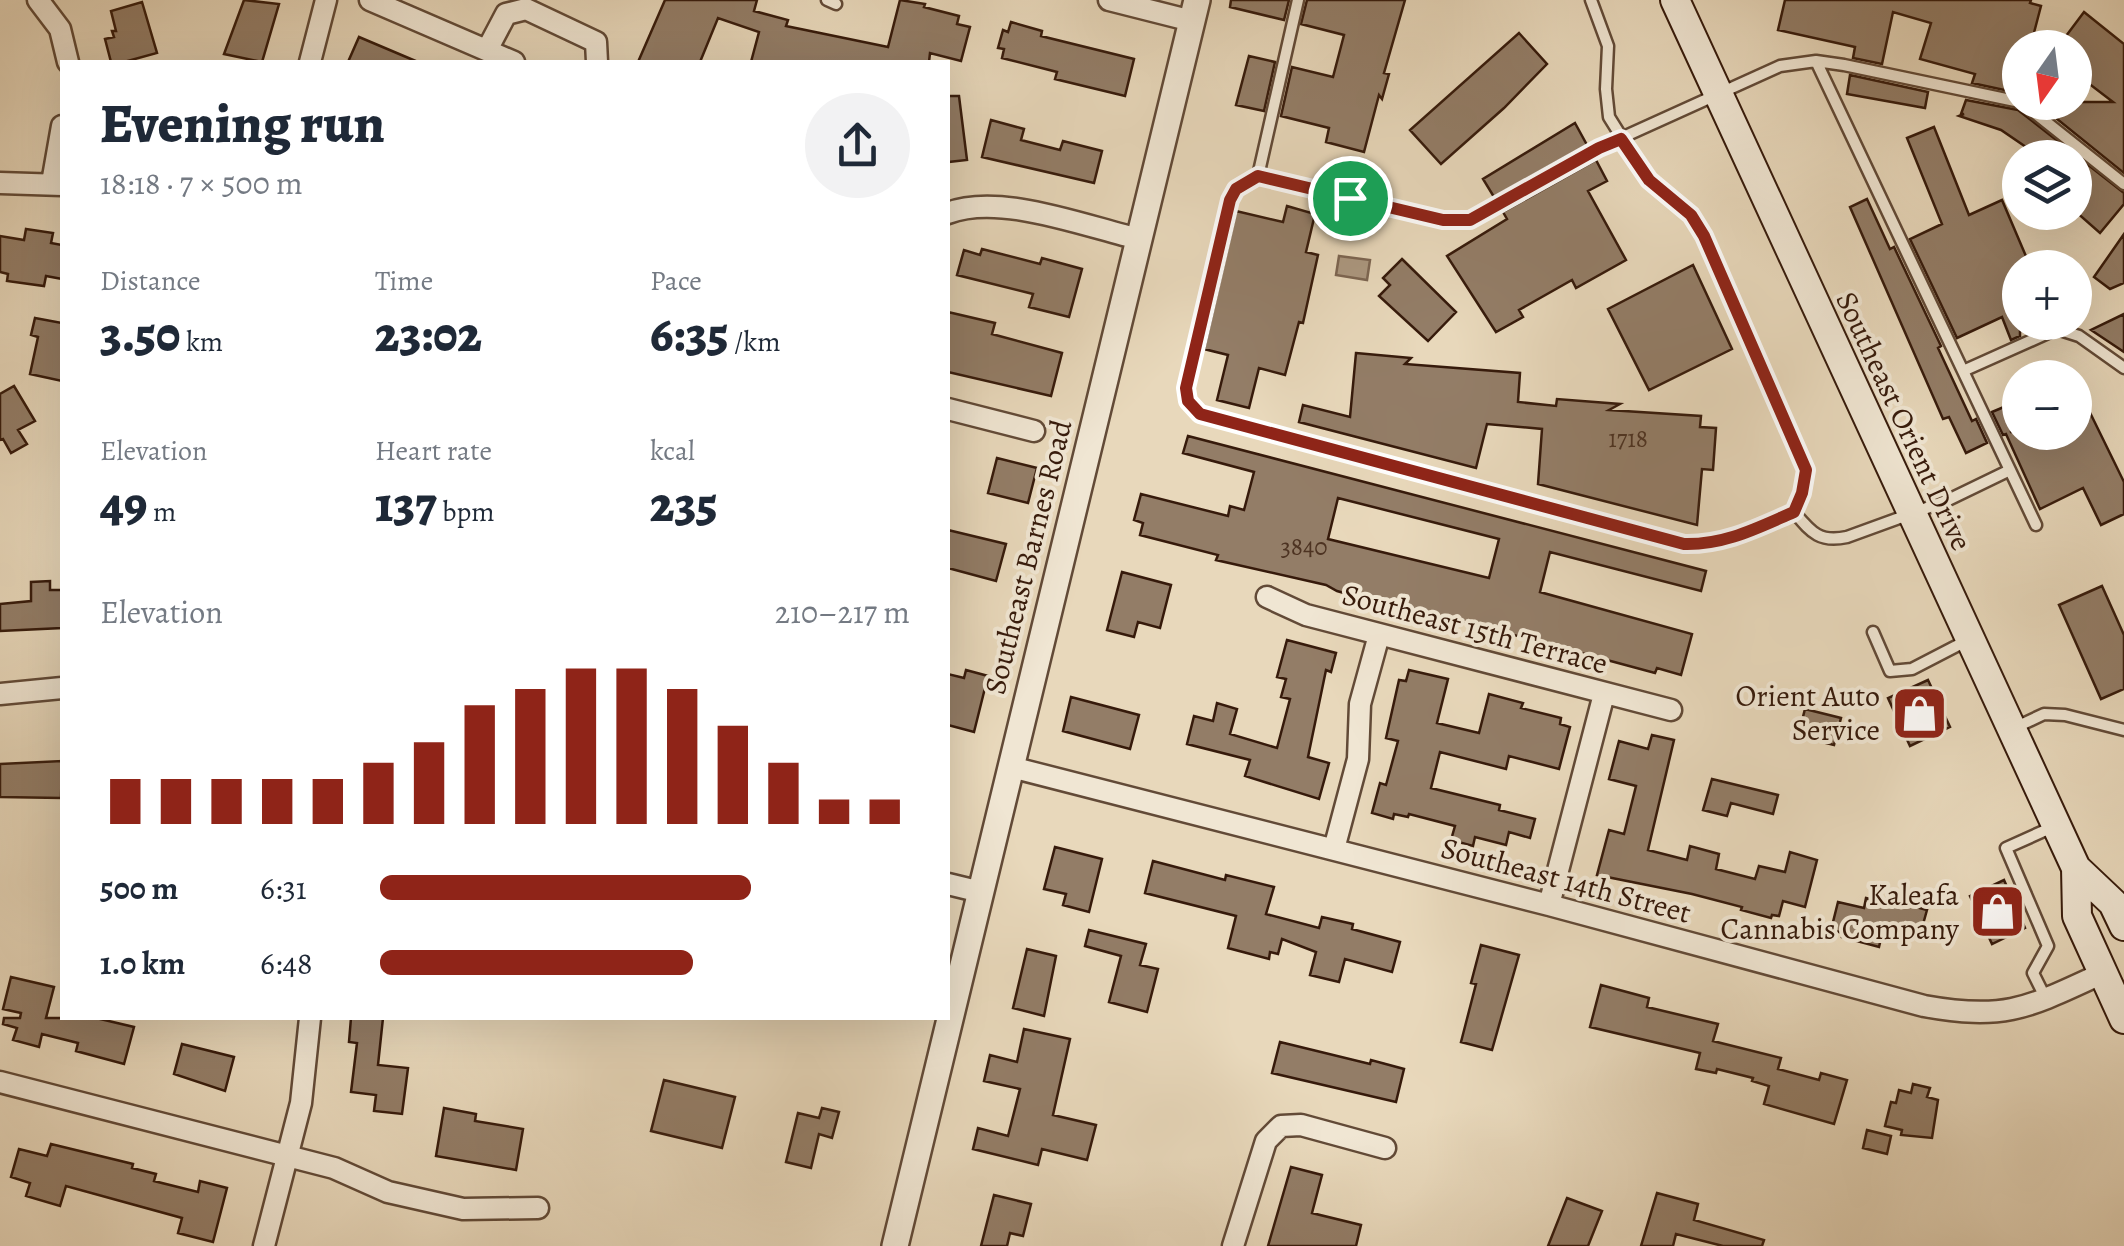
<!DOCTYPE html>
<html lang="en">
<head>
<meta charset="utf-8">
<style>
  :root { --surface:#fff; --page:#f2f2f3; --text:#1f2937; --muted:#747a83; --accent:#8f2418 }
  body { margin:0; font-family:Alegreya,serif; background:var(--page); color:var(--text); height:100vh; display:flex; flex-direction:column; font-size:38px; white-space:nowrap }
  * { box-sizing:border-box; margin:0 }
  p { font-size:32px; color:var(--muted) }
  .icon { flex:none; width:55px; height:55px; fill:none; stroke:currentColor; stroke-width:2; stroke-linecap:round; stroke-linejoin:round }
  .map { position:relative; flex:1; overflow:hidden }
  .sheet { position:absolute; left:60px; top:60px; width:890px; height:960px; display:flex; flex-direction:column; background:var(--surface); border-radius:0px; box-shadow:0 10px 40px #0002 }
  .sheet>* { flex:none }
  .needle { width:65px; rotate:194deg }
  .tools { position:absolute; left:2002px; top:30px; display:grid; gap:20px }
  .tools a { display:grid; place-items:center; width:90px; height:90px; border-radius:50%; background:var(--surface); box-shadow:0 10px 40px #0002; font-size:50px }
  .pin { position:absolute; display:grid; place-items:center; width:85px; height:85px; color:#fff; margin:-42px; border:5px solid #fff; border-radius:50%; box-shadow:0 2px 10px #0007 }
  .round { display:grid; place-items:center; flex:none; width:105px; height:105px; border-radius:52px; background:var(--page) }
  .head { display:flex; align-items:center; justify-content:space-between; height:170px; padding:0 40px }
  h1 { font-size:55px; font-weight:800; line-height:75px }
  .figures { display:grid; grid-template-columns:repeat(3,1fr); gap:15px; height:170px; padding:10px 40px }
  .figures div { display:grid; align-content:center }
  .figures b { font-size:50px; font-weight:800 }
  .figures small { font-size:28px; font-weight:400 }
  .figures p { font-size:28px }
  .chart { height:280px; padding:20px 40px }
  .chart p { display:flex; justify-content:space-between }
  .chart svg { width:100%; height:180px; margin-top:10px; stroke:var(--accent); stroke-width:6 }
  ul { padding:0 40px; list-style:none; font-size:32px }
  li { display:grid; grid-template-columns:160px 120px 1fr; align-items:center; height:75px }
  li i { height:25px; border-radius:12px; background:var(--accent) }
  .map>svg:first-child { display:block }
  .water { fill:#ab977f; stroke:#7c6551; stroke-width:2.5 }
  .building { fill:#937d67; stroke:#361a0b; stroke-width:2.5; fill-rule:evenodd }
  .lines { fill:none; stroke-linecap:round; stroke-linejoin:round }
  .service-casing { stroke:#624a37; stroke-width:15 }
  .minor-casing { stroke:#624a37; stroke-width:25 }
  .tertiary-casing { stroke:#624a37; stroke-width:30 }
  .secondary-casing { stroke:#361a0b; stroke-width:32 }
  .service { stroke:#f0e6d3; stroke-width:10 }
  .minor { stroke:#f0e6d3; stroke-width:20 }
  .tertiary { stroke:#f0e6d3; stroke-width:25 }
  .secondary { stroke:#f0e6d3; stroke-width:28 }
  .route-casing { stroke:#fff; stroke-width:20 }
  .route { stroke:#8f2418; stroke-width:12 }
  .labels { text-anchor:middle; stroke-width:8; stroke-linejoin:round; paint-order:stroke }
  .number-label { font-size:25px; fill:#4d3322 }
  .street-label { font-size:30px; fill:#361a0b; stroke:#f0e6d3 }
  .poi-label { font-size:30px; fill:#361a0b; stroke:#f0e6d3; text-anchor:end }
</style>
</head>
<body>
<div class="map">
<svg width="2124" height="1246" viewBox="0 0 2124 1246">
  <rect width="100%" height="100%" fill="#e8d8bb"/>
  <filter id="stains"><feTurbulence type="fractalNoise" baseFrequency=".002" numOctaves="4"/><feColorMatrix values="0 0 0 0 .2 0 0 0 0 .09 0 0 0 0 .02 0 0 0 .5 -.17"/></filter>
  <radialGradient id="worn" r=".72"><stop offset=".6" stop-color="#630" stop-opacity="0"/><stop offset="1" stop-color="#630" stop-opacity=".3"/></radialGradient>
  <!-- water -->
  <path class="water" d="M1339,256L1370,260L1367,280L1336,275Z"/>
  <!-- building -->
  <path class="building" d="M244,0L279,4L262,62L224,54Z
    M665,0H757L754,11L788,20L786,26L888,47L900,0L925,4L924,7L959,16L957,24L970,27L961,61L930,53L929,62H751L759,32L718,18L700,62H638Z
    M1231,0H1289L1284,20L1230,7Z
    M1307,0H1405L1384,73L1389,74L1382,99L1379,95L1364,152L1326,142L1329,128L1281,116L1292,67L1333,77L1344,35L1301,24Z
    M1785,0H2031L2030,3L2041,6L2030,48H2020L2018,93L1972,83L1975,74L1920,59L1931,23L1893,12L1882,64L1853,58L1855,47L1778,30Z
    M142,2L157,53L124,62H111L105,39L114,37L112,31H116L111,11Z
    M2084,12L2124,44V173L2036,102H2113L2075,73V48H2057Z
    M1011,22L1042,31L1041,36L1134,59L1125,96L1055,79L1057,72L1002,58L1004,49L998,48L1003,30L1008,32Z
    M1519,33L1547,64L1504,108L1441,164L1410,130Z
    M359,37L418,62H348Z
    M1249,56L1275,62L1264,111L1236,105Z
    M1850,75L1928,92L1925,108L1847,94Z
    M948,96H959L967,160L948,162Z
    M1966,100L2018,110L2124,193V204L2100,233L2075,211V158H2042L2001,130L1959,116L1964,114H1961Z
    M991,120L1024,129L1021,140L1060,150L1063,141L1102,151L1094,183L982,157Z
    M1575,123L1587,145L1494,197L1483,179Z
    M1934,127L1969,215L2002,200L2031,268H2020V336L2011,340L2002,317L1957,338L1910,239L1942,224L1907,138Z
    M1596,160L1607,181L1588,191L1626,260L1576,288L1572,280L1519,310L1523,317L1496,332L1447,256L1507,219L1503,212Z
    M1867,199L1890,249L1894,247L1941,346L1938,348L1972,421L1976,419L1987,443L1966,453L1949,417L1943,419L1850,207Z
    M1287,206L1315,214L1306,252L1318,255L1303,323L1299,322L1285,375L1259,368L1249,408L1217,400L1228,355L1204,349L1236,211L1283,222Z
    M26,229L53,233L51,243L62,245V279L46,276L44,286L7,281L8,274L0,272V236L24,240Z
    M2124,234V283L2110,289L2094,277Z
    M982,249L1040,264L1042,258L1082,269L1069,317L1029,307L1033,294L957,275L964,250L980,255Z
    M1402,259L1456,312L1428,341L1379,296L1390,285L1383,278Z
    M1693,265L1732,349L1649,390L1608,309Z
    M948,312L995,323L992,334L1062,353L1051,396L948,372Z
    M2124,314V352L2091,330Z
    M35,318L62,323V381L30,374L38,337L31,335Z
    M1356,353L1411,358L1405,364L1520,373L1518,402L1556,406L1557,399L1620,404L1609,410L1701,416L1700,427L1716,428L1713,470L1702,469L1697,525L1538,484L1542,429L1487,424L1476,468L1299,422L1303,405L1350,417Z
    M2075,382L2124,482V514L2101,525L2083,488L2040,509L2006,434L2003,435L1992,412L2011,404L2020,428L2010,432H2075Z
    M14,386L35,421L18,430L27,444L11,453L3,439L0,440V394Z
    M1188,436L1706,571L1701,591L1550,552L1540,592L1692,634L1681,675L1657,668L1655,673L1466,622L1400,609L1337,591L1326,585L1216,560L1218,555L1140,535L1143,523L1134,520L1141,494L1228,516L1230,506L1244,510L1254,472L1183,453ZM1338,498L1499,539L1489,578L1328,539Z
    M997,458L1037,468L1028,503L988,493Z
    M948,530L1006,544L996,581L948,568Z
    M1122,572L1171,585L1160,628L1138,622L1134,637L1107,630Z
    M50,581V590H62V628L0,631V604L31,601V582Z
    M2102,586L2124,635V689L2101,699L2059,605Z
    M1287,640L1336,653L1331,672L1326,670L1308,757L1329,763L1319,799L1245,776L1250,760L1187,744L1194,716L1213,721L1217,703L1237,709L1230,734L1277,748L1290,699L1281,697L1286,679L1277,677Z
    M966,670L988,676L974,732L948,725V674L964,678Z
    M1409,670L1448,679L1437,723L1479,733L1489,694L1523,703L1521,708L1561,718L1560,724L1570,727L1559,769L1509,756L1506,769L1440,752L1431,788L1500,805L1499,810L1535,819L1530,838L1509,832L1506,845L1475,837L1473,846L1451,840L1455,826L1409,814L1408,817L1394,814L1393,819L1372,813L1380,783L1386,785L1398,741L1386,738L1399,680L1406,681Z
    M1928,680L1950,727L1910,746L1888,698Z
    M1071,697L1139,715L1130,749L1063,731Z
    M1805,709L1841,718L1834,745L1798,736Z
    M1652,735L1674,740L1648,850L1687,860L1690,846L1719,854L1716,869L1755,879L1759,866L1785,872L1790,852L1817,860L1805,907L1783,901L1779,916L1772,915L1771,918L1741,910L1742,907L1692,894L1597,875L1609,830L1624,834L1636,786L1609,779L1619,741L1648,749Z
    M62,761L61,798L0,797V764Z
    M1712,779L1778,795L1773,814L1731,803L1727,816L1703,810Z
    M1055,847L1102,859L1089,912L1063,905L1066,894L1044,889Z
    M1153,861L1225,880L1226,875L1274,887L1266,914L1319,928L1322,917L1353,924L1352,929L1400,942L1392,972L1345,959L1339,982L1310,975L1316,952L1282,939L1278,954L1270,952L1269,959L1228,948L1236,916L1145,893Z
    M2004,880L2025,928L1992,944L1970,896Z
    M1866,898L1885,903L1886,899L1927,910L1920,935L1884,926L1879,947L1842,937L1843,933L1831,930L1838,902L1864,908Z
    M1089,930L1146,944L1140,965L1158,969L1147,1012L1109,1002L1121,956L1085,946Z
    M1481,945L1519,955L1492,1050L1461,1042L1476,984L1471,983Z
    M1027,949L1056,956L1044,1016L1013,1008Z
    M11,977L54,987L46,1018H96L134,1027L124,1064L76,1051L78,1043L42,1034L39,1047L13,1040L17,1028L3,1024L4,1018H20L21,1013L3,1009Z
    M1601,985L1649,998L1647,1007L1718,1024L1713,1041L1781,1058L1778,1069L1819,1080L1821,1073L1847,1080L1834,1124L1764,1104L1769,1086L1752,1081L1753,1078L1717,1069L1716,1073L1696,1069L1700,1053L1590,1027Z
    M351,1018H383L378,1065L408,1068L402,1114L374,1111L376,1095L351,1092L357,1043L349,1042Z
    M1024,1029L1070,1039L1053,1115L1096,1125L1087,1160L1042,1149L1038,1165L973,1149L978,1128L1008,1136L1020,1089L984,1081L990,1055L1017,1062Z
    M1280,1042L1370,1064L1371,1060L1404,1069L1396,1102L1272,1073Z
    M182,1044L234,1057L225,1091L174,1074Z
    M664,1080L735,1097L722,1148L651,1131Z
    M1913,1084L1930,1088L1927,1097L1938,1100L1932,1138L1901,1135L1902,1130L1885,1126L1891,1102L1896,1103L1899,1090L1911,1093Z
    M444,1108L476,1114L475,1121L523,1129L516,1170L436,1156Z
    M822,1108L839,1112L832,1138L819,1134L811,1168L786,1162L798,1113L819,1118Z
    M1867,1130L1891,1136L1887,1154L1863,1148Z
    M51,1144L133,1164L132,1168L156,1174L154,1181L198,1192L200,1181L227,1188L213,1242L178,1233L182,1218L66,1186L60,1206L26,1196L30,1183L11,1177L19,1149L47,1156Z
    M1291,1167L1322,1175L1312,1213L1361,1225L1356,1246H1268Z
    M1657,1193L1698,1204L1694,1220L1764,1240L1762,1246H1723L1676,1234L1673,1246H1641Z
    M994,1195L1031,1204L1023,1236L1010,1233L1007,1246H981Z
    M1567,1198L1602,1211L1588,1246H1548Z"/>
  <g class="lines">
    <defs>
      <path id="service" d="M827,0L836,4
        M1298,0L1258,176L1443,221L1470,220L1599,148L1780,66L1816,61L1844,65L2020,102
        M1591,0L1608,46L1606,89L1609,117L1649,181L1691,215L1704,236L1806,470L1802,493L1794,512C1811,532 1819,543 1847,537L1946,501L2010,470
        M1816,61L2036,525
        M2021,102L2124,184
        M1258,176L1236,189L1230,200L1186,388L1188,401L1200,414L1684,544C1725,545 1757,528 1794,512
        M1963,371L2057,329L2079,336L2124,368
        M1873,632L1890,671L1912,669L1968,640
        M2012,729L2044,714L2065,715L2124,730
        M2046,999L2033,973L2048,946L2006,848L2055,826"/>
      <path id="minor" d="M38,0L60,29L68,62
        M370,0L514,62
        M1109,0L1192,21
        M487,50L506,14L526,9L596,42L597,62
        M310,62L326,0
        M0,183L62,185
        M52,183L62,126
        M948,213C1000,193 1084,226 1139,239
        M948,409L1034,431
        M1267,597L1306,615L1671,710
        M0,694L62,688
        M1011,767L1549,905L1924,1006C2007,1021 2029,1007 2103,973
        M1334,849L1358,759L1360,704L1379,635
        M948,884L981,892
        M1549,905L1604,694
        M0,1082L334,1168L388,1192L463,1209L538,1208
        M264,1246L301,1103L310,1018
        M1233,1246L1266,1141L1281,1126L1301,1125L1385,1148"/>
      <path id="tertiary" d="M895,1246L1197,0"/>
      <path id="secondary" d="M1675,0L2076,868L2113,903L2124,926
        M2076,868L2077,916L2124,1019"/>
    </defs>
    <!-- service casing -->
    <use href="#service" class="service-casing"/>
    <!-- minor casing -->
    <use href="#minor" class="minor-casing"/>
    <!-- tertiary casing -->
    <use href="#tertiary" class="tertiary-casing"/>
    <!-- secondary casing -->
    <use href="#secondary" class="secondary-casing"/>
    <!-- service -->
    <use href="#service" class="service"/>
    <!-- minor -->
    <use href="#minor" class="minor"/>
    <!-- tertiary -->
    <use href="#tertiary" class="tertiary"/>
    <!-- secondary -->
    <use href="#secondary" class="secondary"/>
  </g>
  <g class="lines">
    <defs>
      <path id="route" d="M1621,139L1649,180L1691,215L1704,236L1806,470L1802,493L1794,512C1757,528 1725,545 1684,544L1200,414L1188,401L1186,388L1230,200L1236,189L1258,176L1443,220H1470L1599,148Z"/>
    </defs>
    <!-- route casing -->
    <use href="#route" class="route-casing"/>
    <!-- route -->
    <use href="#route" class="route"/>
  </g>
  <!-- icons -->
  <defs>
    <symbol id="shop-square" viewBox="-11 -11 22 22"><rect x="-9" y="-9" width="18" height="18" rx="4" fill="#8f2418" stroke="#f0e6d3"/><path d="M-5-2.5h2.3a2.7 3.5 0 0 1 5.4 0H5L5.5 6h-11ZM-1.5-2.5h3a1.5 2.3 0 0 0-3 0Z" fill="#fff"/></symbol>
  </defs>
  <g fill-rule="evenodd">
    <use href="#shop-square" x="1888" y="682" width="63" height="63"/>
    <use href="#shop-square" x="1966" y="880" width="63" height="63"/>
  </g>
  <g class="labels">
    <!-- number labels -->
    <g class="number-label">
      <text x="1628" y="447">1718</text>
      <text x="1304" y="555">3840</text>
    </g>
    <!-- street labels -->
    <g class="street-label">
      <text transform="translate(1904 421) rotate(65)" y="10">Southeast Orient Drive</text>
      <text transform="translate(1028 557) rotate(-76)" y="10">Southeast Barnes Road</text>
      <text transform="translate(1475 629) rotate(15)" y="10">Southeast 15th Terrace</text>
      <text transform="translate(1566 880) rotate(15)" y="10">Southeast 14th Street</text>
    </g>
    <!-- poi labels -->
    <g class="poi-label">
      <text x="1880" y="706">Orient Auto<tspan x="1880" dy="34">Service</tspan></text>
      <text x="1959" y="905">Kaleafa<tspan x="1959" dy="34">Cannabis Company</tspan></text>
    </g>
  </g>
  <rect width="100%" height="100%" filter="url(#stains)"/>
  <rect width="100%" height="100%" fill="url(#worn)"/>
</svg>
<div class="tools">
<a><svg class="needle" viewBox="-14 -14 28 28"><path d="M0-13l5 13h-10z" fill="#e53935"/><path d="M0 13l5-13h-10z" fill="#747a83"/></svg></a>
<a><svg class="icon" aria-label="layers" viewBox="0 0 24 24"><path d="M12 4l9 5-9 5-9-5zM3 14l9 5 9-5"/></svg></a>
<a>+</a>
<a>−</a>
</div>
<div class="pin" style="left:1350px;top:198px;background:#1e9e55"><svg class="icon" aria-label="arrive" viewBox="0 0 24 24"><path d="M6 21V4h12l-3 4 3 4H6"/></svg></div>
<section class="sheet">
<div class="head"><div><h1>Evening run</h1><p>18:18 · 7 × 500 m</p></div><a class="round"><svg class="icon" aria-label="share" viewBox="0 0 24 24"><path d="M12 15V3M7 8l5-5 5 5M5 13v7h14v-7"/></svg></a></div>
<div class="figures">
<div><p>Distance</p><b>3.50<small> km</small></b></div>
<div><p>Time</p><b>23:02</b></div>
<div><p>Pace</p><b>6:35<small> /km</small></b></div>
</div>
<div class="figures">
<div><p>Elevation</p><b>49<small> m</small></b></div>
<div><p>Heart rate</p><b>137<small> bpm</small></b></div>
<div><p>kcal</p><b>235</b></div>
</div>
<div class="chart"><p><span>Elevation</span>210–217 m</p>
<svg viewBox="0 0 160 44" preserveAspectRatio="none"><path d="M5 44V33M15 44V33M25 44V33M35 44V33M45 44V33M55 44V29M65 44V24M75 44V15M85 44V11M95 44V6M105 44V6M115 44V11M125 44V20M135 44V29M145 44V38M155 44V38"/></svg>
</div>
<ul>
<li><b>500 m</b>6:31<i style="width:70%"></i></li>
<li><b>1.0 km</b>6:48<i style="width:59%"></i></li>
</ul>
</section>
</div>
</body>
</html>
